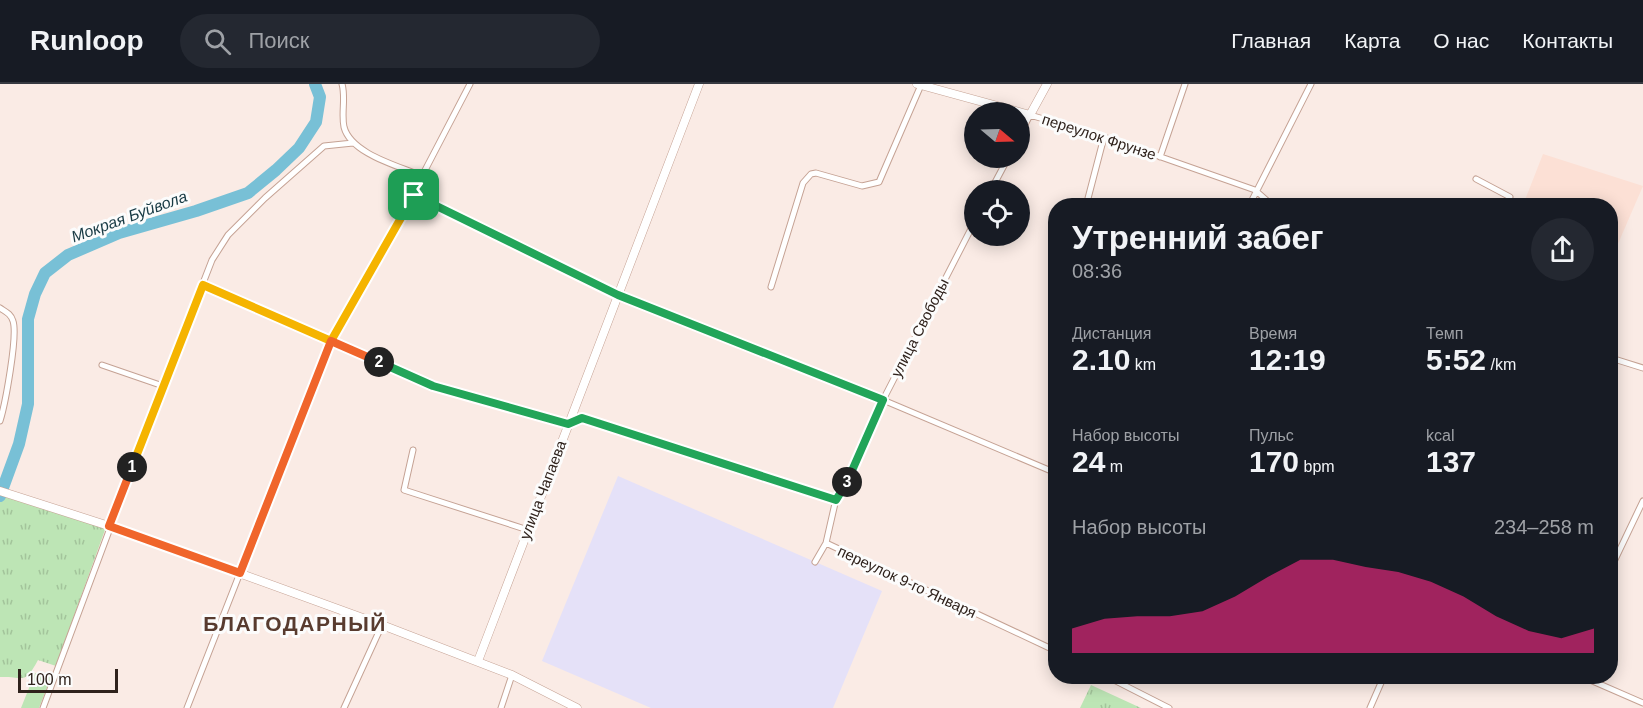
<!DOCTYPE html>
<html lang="ru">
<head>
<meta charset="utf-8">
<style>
  :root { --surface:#171b24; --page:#242831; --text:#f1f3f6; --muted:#9ea1a6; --line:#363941; --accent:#db2777 }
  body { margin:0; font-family:Helvetica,sans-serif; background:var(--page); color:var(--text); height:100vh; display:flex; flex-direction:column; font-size:22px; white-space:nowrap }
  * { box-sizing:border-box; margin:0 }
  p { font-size:20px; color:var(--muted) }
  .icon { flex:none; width:33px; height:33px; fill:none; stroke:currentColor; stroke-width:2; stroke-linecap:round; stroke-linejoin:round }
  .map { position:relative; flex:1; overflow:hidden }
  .sheet { position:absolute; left:1048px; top:114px; width:570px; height:486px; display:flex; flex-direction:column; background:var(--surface); border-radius:24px; box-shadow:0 3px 15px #0003 }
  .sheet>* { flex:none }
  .needle { width:39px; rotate:109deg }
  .fabs { position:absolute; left:964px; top:18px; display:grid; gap:12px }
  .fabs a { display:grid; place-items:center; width:66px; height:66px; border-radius:50%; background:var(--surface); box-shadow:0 3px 15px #0003; font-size:30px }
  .scale { position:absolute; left:18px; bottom:15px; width:100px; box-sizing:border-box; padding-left:6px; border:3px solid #2f221c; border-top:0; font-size:16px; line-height:21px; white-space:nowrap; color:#2f221c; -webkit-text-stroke:4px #fcfcfc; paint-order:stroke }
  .pin { position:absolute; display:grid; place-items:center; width:51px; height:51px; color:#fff; margin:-26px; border-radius:12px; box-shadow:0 3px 9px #0006 }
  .km { position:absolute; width:30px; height:30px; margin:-15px; border-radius:50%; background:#222; color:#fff; font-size:16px; line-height:30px; text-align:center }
  .round { display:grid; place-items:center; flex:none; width:63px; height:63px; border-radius:32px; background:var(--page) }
  .headline { display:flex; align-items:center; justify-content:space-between; height:102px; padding:0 24px }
  h1 { font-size:33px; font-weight:700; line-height:45px }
  .stats { display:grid; grid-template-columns:repeat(3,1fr); gap:9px; height:102px; padding:6px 24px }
  .stats div { display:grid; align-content:center }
  .stats b { font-size:30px; font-weight:700 }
  .stats small { font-size:16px; font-weight:400 }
  .stats p { font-size:16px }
  .chart { height:168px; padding:12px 24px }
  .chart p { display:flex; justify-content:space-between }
  .chart svg { width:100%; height:108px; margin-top:6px; fill:var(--accent); opacity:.7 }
  header { display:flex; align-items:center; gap:36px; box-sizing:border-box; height:84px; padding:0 30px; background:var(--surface); border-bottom:2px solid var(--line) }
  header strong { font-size:28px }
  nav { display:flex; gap:33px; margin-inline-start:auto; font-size:21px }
  .search { width:420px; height:54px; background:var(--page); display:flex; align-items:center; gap:15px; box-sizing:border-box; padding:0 21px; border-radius:33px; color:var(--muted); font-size:22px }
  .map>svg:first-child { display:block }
  .built { fill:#fce0d5 }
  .education { fill:#e5e1f8 }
  .park { fill:url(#park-tufts) }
  .garden { fill:#bde5b5 }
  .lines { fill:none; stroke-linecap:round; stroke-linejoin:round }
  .river { stroke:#78c0d6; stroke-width:12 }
  .minor-casing { stroke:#c5a294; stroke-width:7 }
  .secondary-casing { stroke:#c5a294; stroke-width:9 }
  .minor { stroke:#fff; stroke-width:5 }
  .secondary { stroke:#fff; stroke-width:8 }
  .split-1-casing { stroke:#fff; stroke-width:12 }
  .split-2-casing { stroke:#fff; stroke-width:12 }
  .split-3-casing { stroke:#fff; stroke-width:12 }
  .split-4-casing { stroke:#fff; stroke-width:12 }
  .split-1 { stroke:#f5b400; stroke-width:8 }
  .split-2 { stroke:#f0652b; stroke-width:8 }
  .split-3 { stroke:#22a559; stroke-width:8 }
  .split-4 { stroke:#22a559; stroke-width:8 }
  .labels { text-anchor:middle; stroke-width:6; stroke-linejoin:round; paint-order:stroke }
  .street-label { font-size:15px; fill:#2f221c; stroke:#fcfcfc }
  .water-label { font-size:16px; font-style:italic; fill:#183a44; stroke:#fcfcfc }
  .district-label { font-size:21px; font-weight:bold; letter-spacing:1.5px; fill:#583b2f; stroke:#fcfcfc }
</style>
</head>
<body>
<header>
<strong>Runloop</strong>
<div class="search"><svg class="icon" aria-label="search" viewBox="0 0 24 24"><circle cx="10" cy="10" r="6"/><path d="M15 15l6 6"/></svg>Поиск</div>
<nav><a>Главная</a><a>Карта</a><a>О нас</a><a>Контакты</a></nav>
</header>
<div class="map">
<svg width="1643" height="624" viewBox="0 0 1643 624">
  <defs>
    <pattern id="park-tufts" width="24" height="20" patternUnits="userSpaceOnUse" patternTransform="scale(1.5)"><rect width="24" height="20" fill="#bde5b5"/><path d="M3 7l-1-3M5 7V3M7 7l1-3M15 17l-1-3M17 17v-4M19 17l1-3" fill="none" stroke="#a3c49b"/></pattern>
  </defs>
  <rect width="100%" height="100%" fill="#faebe5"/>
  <!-- built -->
  <path class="built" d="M1543,70L1643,102L1611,176V122L1523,121Z"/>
  <!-- education -->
  <path class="education" d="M618,392L882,507L833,624H651L542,577Z"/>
  <!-- park -->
  <path class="park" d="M2,412L106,443L56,582L38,576C24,602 24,592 0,593V418Z
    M1091,601L1141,624H1080Z"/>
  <!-- garden -->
  <path class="garden" d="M35,589L51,593L39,624H21Z"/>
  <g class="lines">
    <!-- river -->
    <path class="river" d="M0,412L19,360L28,320V235L35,210L45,189L68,171L119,149L196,127L248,109L276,86L299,64L316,38L320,13L315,0"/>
    <defs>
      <path id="minor" d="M342,0C346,14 341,29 344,43C351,70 399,82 422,92
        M1020,50L1030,31L1104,53L1255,106L1273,122
        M1160,73L1185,0
        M1476,95L1510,113L1507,122
        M991,106L1008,74
        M414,111L618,211L883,316L1056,389
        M1086,122L1104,53
        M1249,122L1311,0
        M975,137L883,316L847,398L836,415L826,459L1056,567
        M203,201L433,302L568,340L582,334L836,415
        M771,203L803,99L811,90L816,89L862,102L879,98L921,1
        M0,224C6,228 11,230 13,237C18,252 5,321 0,337
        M1611,274L1643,284
        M102,281L163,302L212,176L228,151L265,114L324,62L353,59
        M413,366L404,406L528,446
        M815,478L826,459
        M1611,484L1643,417
        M1106,592L1169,624
        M1581,592L1643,619
        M43,624L163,302
        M187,624L331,257L414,111L422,92L470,0
        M344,624L382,541
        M501,624L512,591
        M1370,624L1384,592"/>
      <path id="secondary" d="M917,0L1030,31L1047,0
        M0,407L109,442L382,541L512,591L577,624
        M478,577L699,0"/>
    </defs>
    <!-- minor casing -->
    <use href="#minor" class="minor-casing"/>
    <!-- secondary casing -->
    <use href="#secondary" class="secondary-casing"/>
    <!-- minor -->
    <use href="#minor" class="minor"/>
    <!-- secondary -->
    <use href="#secondary" class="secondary"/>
  </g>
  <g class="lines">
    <defs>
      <path id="split-1" d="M132,383L203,201L331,257L414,111"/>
      <path id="split-2" d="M132,383L109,442L240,489L331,257L379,278"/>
      <path id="split-3" d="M379,278L433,302L568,340L582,334L836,416L847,398"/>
      <path id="split-4" d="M414,111L618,211L883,316L847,398"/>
    </defs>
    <!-- split-1 casing -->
    <use href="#split-1" class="split-1-casing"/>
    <!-- split-2 casing -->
    <use href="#split-2" class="split-2-casing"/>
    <!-- split-3 casing -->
    <use href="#split-3" class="split-3-casing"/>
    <!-- split-4 casing -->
    <use href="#split-4" class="split-4-casing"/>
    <!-- split-1 -->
    <use href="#split-1" class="split-1"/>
    <!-- split-2 -->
    <use href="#split-2" class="split-2"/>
    <!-- split-3 -->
    <use href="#split-3" class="split-3"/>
    <!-- split-4 -->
    <use href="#split-4" class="split-4"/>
  </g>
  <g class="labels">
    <!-- street labels -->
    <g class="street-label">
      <text transform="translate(1099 53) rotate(18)" y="5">переулок Фрунзе</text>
      <text transform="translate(920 244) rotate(-63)" y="5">улица Свободы</text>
      <text transform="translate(543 406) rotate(-69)" y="5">улица Чапаева</text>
      <text transform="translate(907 498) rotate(25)" y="5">переулок 9-го Января</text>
    </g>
    <!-- water labels -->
    <g class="water-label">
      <text transform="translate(129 132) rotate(-20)" y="6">Мокрая Буйвола</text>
    </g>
    <!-- district labels -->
    <g class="district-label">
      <text x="295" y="547">БЛАГОДАРНЫЙ</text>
    </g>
  </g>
</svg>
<div class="fabs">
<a><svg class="needle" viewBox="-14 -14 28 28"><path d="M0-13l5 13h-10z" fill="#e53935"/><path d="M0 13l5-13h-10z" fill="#9ea1a6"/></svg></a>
<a><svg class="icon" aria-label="locate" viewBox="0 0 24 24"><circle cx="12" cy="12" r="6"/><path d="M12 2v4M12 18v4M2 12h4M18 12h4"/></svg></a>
</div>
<div class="scale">100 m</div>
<div class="pin" style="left:414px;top:111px;background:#1e9e55"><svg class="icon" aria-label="arrive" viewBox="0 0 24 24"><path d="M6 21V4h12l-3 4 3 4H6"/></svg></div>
<b class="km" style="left:132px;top:383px">1</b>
<b class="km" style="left:379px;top:278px">2</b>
<b class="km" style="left:847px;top:398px">3</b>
<section class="sheet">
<div class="headline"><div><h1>Утренний забег</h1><p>08:36</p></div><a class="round"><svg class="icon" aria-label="share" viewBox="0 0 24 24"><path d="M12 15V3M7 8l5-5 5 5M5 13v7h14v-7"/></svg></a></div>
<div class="stats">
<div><p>Дистанция</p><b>2.10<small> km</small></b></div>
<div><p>Время</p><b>12:19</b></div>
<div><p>Темп</p><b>5:52<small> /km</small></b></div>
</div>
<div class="stats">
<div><p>Набор высоты</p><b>24<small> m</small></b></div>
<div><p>Пульс</p><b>170<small> bpm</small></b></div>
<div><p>kcal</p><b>137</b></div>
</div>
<div class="chart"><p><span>Набор высоты</span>234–258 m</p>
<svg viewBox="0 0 160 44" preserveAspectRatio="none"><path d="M0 44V34L10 30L20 29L30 29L40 27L50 21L60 13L70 6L80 6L90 9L100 11L110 15L120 21L130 29L140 35L150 38L160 34V44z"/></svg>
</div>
</section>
</div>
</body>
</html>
